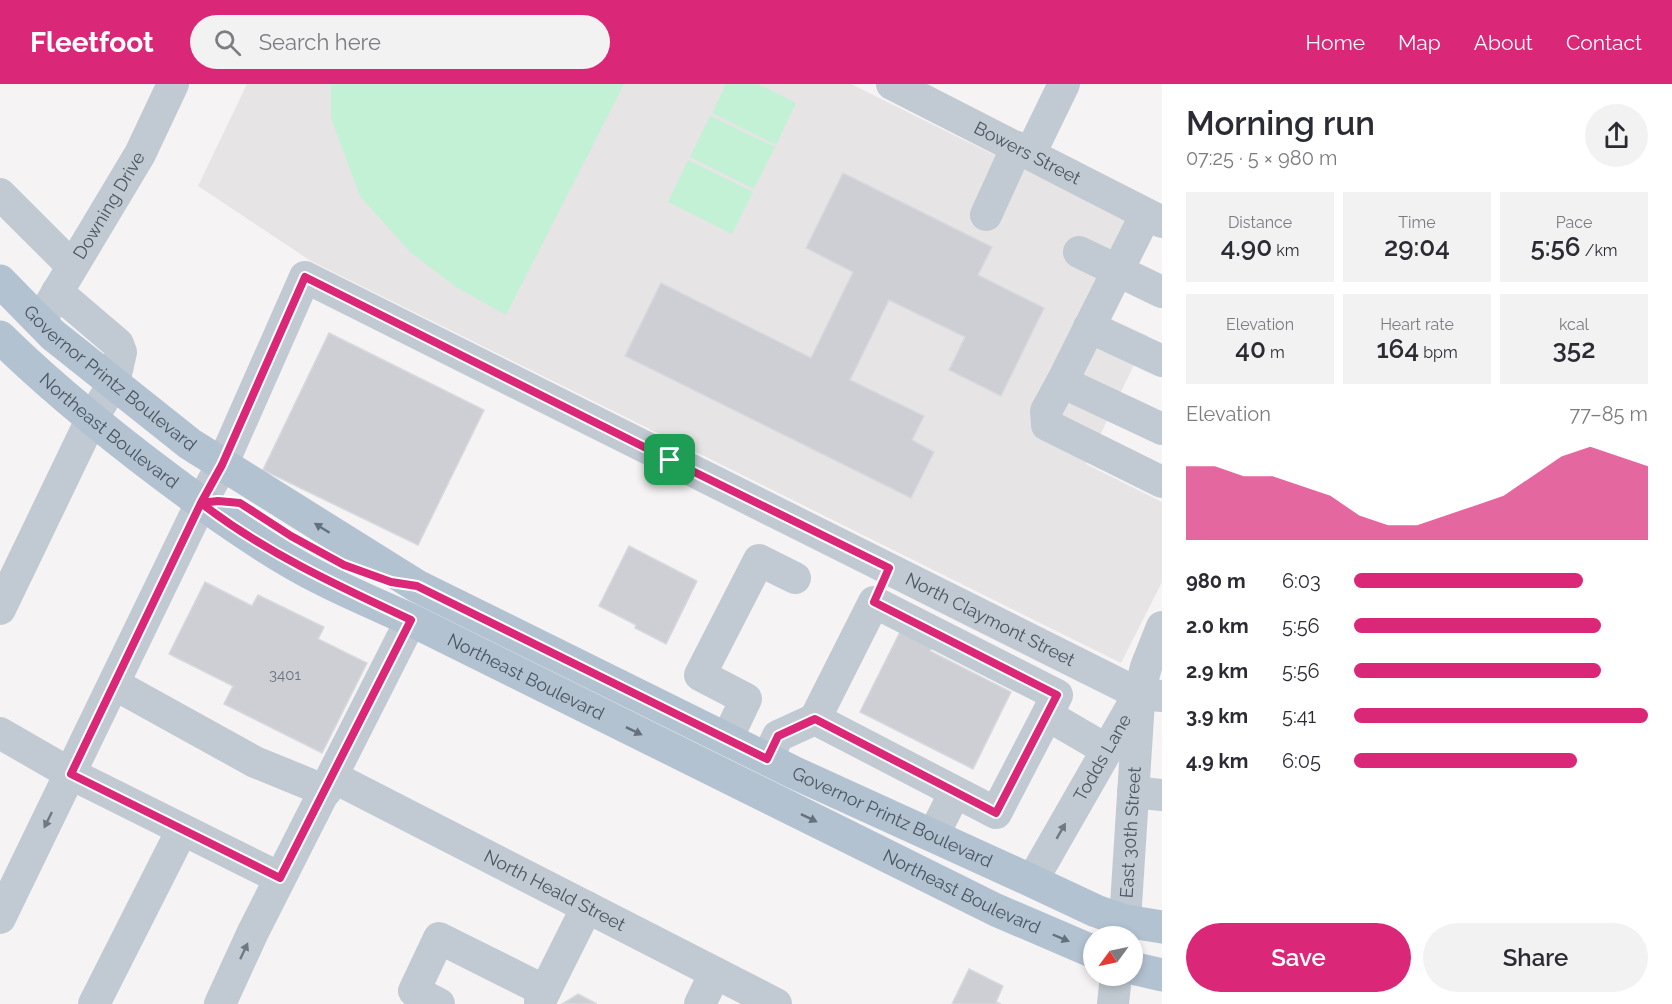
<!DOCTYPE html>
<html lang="en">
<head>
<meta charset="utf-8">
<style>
  :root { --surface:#fff; --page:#f2f2f3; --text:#2b2b33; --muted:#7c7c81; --accent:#db2777 }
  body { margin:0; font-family:Raleway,sans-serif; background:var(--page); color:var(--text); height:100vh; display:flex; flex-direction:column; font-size:22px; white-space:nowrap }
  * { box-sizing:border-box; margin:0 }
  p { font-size:20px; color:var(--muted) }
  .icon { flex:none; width:33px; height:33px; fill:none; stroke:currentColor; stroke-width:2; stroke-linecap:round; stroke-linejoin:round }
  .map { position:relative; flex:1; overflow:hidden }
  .sheet { display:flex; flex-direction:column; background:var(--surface); width:510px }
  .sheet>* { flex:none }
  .needle { width:39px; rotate:237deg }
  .fabs { position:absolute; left:1083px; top:842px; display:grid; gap:12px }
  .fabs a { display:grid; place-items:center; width:60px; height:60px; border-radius:50%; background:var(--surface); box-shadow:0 3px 9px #0003; font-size:30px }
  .pin { position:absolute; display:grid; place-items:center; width:51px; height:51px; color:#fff; margin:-26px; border-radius:12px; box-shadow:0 3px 9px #0006 }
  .round { display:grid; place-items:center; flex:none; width:63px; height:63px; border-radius:32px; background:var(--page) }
  .headline { display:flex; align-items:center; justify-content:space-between; height:102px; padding:0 24px }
  h1 { font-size:33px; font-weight:600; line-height:45px }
  .metrics { display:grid; grid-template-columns:repeat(3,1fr); gap:9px; height:102px; padding:6px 24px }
  .metrics div { display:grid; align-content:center; border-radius:0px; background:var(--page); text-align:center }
  .metrics b { font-size:26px; font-weight:600 }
  .metrics small { font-size:16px; font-weight:400 }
  .metrics p { font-size:16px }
  .chart { height:168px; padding:12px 24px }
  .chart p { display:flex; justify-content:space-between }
  .chart svg { width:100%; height:108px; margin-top:6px; fill:var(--accent); opacity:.7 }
  .action { display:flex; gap:12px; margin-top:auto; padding:12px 24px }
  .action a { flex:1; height:69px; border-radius:36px; background:var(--accent); color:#fff; font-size:24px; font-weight:600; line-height:69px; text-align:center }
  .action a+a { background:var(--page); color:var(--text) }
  ul { padding:0 24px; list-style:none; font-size:20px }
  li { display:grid; grid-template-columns:96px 72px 1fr; align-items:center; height:45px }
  li i { height:15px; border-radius:8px; background:var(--accent) }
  header { display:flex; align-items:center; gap:36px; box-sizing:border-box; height:84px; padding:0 30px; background:var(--accent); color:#fff }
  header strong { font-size:28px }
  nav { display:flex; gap:33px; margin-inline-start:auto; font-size:21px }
  .search { width:420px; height:54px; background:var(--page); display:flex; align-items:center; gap:15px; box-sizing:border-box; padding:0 21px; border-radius:33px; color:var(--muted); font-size:22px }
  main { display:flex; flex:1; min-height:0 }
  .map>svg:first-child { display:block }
  .education { fill:#e6e4e5 }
  .green { fill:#c3f1d5 }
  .building { fill:#cdcfd5; stroke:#d7d9de; stroke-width:1.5 }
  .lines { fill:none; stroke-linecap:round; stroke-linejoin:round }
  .minor { stroke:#c1cad2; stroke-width:32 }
  .major { stroke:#b3c2d1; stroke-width:33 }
  .oneway { fill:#64717d }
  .oneway2 { fill:#6e7983 }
  .route-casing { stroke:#fff; stroke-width:12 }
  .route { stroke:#db2777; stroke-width:8 }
  .labels { text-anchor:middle; stroke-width:5; stroke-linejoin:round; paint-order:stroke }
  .number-label { font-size:15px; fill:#6b747e }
  .street-label { font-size:18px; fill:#4a5661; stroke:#fff }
</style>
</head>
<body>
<header>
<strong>Fleetfoot</strong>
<div class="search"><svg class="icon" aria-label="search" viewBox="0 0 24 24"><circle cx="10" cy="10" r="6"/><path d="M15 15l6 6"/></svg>Search here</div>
<nav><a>Home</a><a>Map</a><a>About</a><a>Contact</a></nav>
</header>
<main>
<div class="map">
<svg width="1162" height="920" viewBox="0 0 1162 920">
  <rect width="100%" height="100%" fill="#f5f3f3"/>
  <!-- education -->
  <path class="education" d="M247,0H851L1140,143L1098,229L1148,252L1086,380L1162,418V498L1121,579L311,177L198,102Z"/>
  <!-- green -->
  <path class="green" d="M331,0H624L506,231L456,203L410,168L360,112L331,34Z
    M726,0H758L796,19L776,61L712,29Z
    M710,32L775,63L754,105L690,73Z
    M688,76L753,108L732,150L668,118Z"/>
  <!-- building -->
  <path class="building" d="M843,89L992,163L978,191L1044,224L1001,312L949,286L965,253L889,216L850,296L924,332L912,356L934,368L911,414L625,272L661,199L811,274L853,188L806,164Z
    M329,249L484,326L418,461L263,386Z
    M629,462L697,497L666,560L635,544L636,541L599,522Z
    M205,498L252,522L258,511L324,543L318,555L367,579L322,669L224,620L233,602L169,570Z
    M901,546L933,562L930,567L1011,608L973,685L860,628Z
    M969,885L1003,902L996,918L1001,920H952Z
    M578,910L597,920H562Z"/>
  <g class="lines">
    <!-- minor -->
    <g class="minor">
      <path id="s1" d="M892,0L1162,138"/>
      <path d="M1030,70L1064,0"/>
      <path d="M0,110L72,182"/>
      <path d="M1146,130L1062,298L1162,345"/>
      <path d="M986,131L1017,63"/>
      <path d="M1079,168L1162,208"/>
      <path id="s2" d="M46,227L140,70L173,0"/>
      <path d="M1089,243L1162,277"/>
      <path d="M1062,298L1046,327L1047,341L1162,398"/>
      <path d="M0,525L91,336L114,299L121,268L118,260L57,208"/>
      <path d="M114,600L255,678L326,707"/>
      <path d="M1047,631L1057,611L874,518L815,635L996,729L1047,631L1107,666"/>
      <path d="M0,649L71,690L280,794"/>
      <path d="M727,655L746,615L700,591L759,476L795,494"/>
      <path d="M767,675L778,652L815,635"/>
      <path id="s3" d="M333,693L776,920"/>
      <path d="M1133,708L1162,711"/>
      <path d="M933,752L955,708"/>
      <path id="s4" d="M1032,797L1139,610L1146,583L1162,543"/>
      <path id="s5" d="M0,834L201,419L222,381L305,193L1139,610L1162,612"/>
      <path id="s6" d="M1123,852L1125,837L1139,617"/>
      <path d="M540,917L587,823"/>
      <path d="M94,920L182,746"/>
      <path d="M220,920L253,848L411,536"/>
      <path d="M439,920L414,907L439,854L545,907"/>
      <path d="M700,920L715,889"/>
      <path d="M1113,920L1116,891"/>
    </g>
    <!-- major -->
    <g class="major">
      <path id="s7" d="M0,197L53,251L190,360L417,502L795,689L1032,797L1096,827L1125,837L1162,843"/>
      <path id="s8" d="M0,253C62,314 130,367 200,418C236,444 280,474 320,494C349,509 380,522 411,536L996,826L1094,868"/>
      <path d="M1132,884L1162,891"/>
    </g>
  </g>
  <!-- one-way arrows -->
  <defs><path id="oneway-solid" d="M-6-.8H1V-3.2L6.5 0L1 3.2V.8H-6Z" transform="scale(1.5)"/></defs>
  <g class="oneway">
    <use href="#oneway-solid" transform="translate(322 444) rotate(-148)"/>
    <use href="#oneway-solid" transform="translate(634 647) rotate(26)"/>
    <use href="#oneway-solid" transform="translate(809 734) rotate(26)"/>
    <use href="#oneway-solid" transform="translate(1061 854) rotate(23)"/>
  </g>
  <g class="oneway2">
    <use href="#oneway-solid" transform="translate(48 736) rotate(116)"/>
    <use href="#oneway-solid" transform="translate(1061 747) rotate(-60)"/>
    <use href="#oneway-solid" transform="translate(244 867) rotate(-65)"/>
  </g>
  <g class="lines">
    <defs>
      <path id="route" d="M670,376L305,193L222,381L201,419L71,690L280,794L411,536C338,502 264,468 201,419L218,417L240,419L291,452L344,481L391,498L417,502L767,675L778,652L815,635L996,729L1057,611L874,518L889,484L670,376"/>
    </defs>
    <!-- route casing -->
    <use href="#route" class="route-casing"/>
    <!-- route -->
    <use href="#route" class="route"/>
  </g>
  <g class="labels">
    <!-- number labels -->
    <g class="number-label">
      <text x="285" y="596">3401</text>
    </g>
    <!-- street labels -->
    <g class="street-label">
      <text dy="6" stroke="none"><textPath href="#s1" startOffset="152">Bowers Street</textPath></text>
      <text dy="6" stroke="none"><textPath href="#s2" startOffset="123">Downing Drive</textPath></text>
      <text dy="6" stroke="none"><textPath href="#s7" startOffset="147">Governor Printz Boulevard</textPath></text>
      <text dy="6" stroke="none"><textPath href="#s8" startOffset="144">Northeast Boulevard</textPath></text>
      <text dy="6" stroke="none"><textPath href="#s5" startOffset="1476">North Claymont Street</textPath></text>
      <text dy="6" stroke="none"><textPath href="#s8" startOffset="630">Northeast Boulevard</textPath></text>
      <text dy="6" stroke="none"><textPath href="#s4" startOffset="142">Todds Lane</textPath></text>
      <text dy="6" stroke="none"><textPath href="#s7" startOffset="1047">Governor Printz Boulevard</textPath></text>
      <text dy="6" stroke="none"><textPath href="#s6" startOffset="104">East 30th Street</textPath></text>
      <text dy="6" stroke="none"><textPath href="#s3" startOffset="249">North Heald Street</textPath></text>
      <text dy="6" stroke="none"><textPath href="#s8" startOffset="1116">Northeast Boulevard</textPath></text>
    </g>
  </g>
</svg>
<div class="fabs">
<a><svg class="needle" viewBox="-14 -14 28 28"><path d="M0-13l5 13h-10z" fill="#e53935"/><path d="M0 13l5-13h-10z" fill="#7c7c81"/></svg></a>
</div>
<div class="pin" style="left:670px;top:376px;background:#1e9e55"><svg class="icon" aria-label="arrive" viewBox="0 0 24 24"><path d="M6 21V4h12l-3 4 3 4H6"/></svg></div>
</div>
<section class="sheet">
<div class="headline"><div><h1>Morning run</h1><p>07:25 · 5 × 980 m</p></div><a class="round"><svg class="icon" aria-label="share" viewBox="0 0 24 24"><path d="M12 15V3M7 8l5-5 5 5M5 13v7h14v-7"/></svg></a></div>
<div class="metrics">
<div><p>Distance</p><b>4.90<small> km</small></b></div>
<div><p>Time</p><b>29:04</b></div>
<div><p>Pace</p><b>5:56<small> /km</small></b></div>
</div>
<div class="metrics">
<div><p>Elevation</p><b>40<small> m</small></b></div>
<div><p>Heart rate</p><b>164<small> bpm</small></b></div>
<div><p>kcal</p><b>352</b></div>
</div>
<div class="chart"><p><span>Elevation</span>77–85 m</p>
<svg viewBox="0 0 160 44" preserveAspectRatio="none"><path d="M0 44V14L10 14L20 18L30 18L40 22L50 26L60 34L70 38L80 38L90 34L100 30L110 26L120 18L130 10L140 6L150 10L160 14V44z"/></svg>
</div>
<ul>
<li><b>980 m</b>6:03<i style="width:78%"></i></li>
<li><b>2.0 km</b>5:56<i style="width:84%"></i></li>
<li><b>2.9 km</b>5:56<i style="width:84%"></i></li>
<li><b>3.9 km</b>5:41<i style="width:100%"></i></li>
<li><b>4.9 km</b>6:05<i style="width:76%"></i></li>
</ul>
<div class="action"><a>Save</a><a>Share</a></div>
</section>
</main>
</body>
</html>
